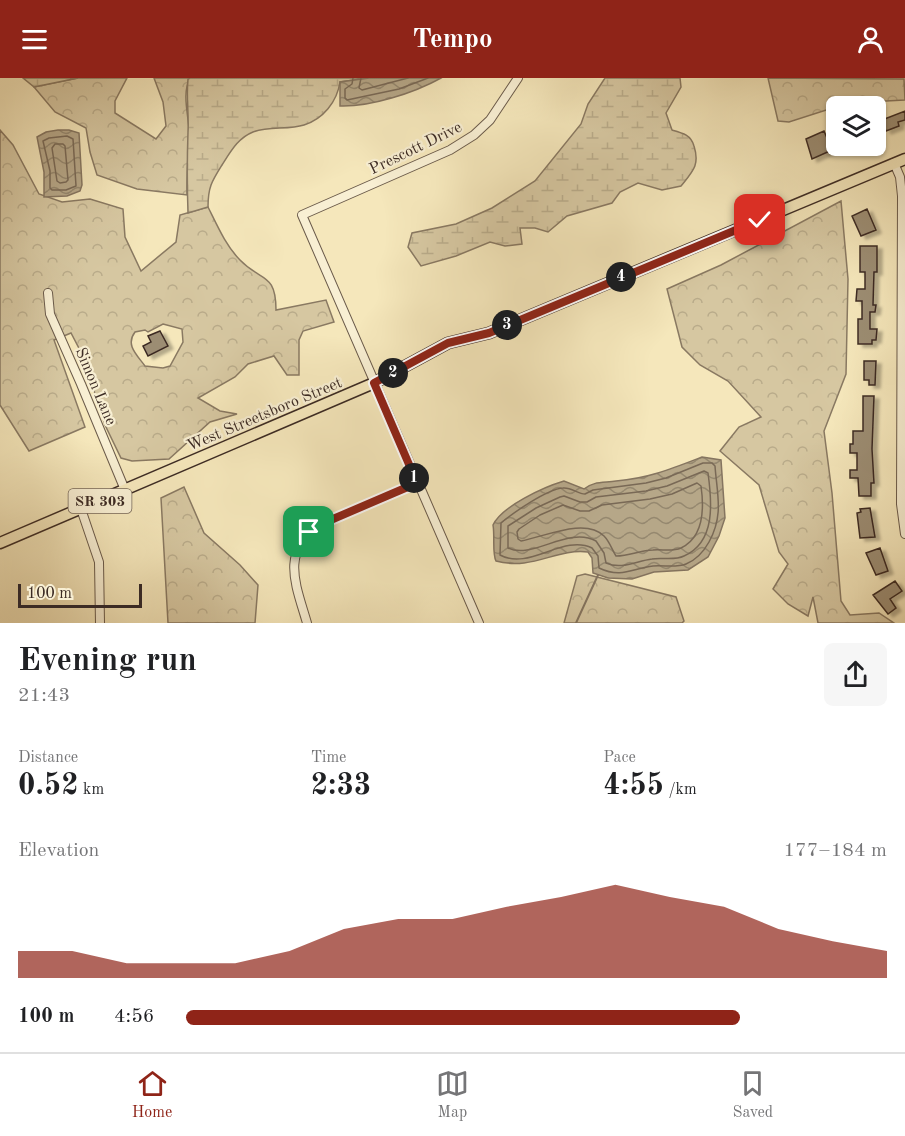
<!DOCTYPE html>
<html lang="en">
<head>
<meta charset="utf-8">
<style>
  :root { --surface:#fff; --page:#f6f6f6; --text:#202124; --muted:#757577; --line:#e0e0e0; --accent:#8f2418 }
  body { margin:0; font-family:"Old Standard TT",serif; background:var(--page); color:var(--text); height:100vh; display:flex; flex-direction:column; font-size:22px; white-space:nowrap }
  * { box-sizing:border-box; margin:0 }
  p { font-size:20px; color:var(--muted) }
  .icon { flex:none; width:33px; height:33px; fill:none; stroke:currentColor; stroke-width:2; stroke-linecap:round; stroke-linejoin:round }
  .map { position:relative; height:545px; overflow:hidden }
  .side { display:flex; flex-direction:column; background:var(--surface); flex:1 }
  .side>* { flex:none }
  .buttons { position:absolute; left:826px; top:18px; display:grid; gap:12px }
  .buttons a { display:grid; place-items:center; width:60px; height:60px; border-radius:9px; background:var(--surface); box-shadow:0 2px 4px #0004; font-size:30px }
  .scale { position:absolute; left:18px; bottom:15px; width:124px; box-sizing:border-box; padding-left:6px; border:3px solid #3c2b24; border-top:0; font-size:16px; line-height:21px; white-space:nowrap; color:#3c2b24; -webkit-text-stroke:4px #f8efd3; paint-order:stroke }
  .pin { position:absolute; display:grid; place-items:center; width:51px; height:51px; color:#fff; margin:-26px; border-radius:12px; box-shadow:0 3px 9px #0006 }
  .km { position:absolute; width:30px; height:30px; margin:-15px; border-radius:50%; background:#222; color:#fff; font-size:16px; line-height:30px; text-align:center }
  .round { display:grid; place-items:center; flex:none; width:63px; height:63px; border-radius:9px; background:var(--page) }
  .summary { display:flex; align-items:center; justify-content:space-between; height:102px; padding:0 18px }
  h1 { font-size:33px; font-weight:600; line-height:45px }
  .metrics { display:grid; grid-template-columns:repeat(3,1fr); gap:9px; height:102px; padding:6px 18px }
  .metrics div { display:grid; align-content:center }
  .metrics b { font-size:30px; font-weight:600 }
  .metrics small { font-size:16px; font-weight:400 }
  .metrics p { font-size:16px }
  .chart { height:168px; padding:12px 18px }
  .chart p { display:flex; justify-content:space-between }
  .chart svg { width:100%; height:108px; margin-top:6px; fill:var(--accent); opacity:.7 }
  ul { padding:0 18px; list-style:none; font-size:20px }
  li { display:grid; grid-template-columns:96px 72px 1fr; align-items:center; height:45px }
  li i { height:15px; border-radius:8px; background:var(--accent) }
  header { display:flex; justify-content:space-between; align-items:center; height:78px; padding:0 18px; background:var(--accent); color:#fff; font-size:27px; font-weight:600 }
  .dock { display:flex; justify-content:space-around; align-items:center; height:84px; border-top:2px solid var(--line); background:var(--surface); font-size:16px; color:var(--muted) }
  .dock a { display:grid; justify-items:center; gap:3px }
  .dock .on { color:var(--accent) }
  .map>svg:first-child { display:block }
  .forest { fill:url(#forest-crowns); stroke:#897962; stroke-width:1.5; fill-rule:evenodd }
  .wetland { fill:url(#wetland-marsh); stroke:#897962; stroke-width:1.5 }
  .water { fill:url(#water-waves); stroke:#857560; stroke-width:1.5 }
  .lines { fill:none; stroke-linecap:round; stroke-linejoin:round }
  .shore { stroke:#796956; stroke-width:1.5 }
  .stream { stroke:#857560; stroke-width:2 }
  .building { fill:#9c8d73; stroke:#3c2b24; stroke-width:1.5; filter:url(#shadow) }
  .minor-casing { stroke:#6a5a4a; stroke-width:10 }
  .major-casing { stroke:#3c2b24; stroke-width:13 }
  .minor { stroke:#f8efd3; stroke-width:8 }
  .major { stroke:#f5e7bb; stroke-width:10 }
  .route-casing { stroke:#fff; stroke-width:12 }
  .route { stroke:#8f2418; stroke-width:8 }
  .labels { text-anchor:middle; stroke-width:4.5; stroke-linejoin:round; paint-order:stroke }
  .shield { fill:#f8efd3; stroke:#746658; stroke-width:1.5 }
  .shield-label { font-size:15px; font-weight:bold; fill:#3c2b24 }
  .street-label { font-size:16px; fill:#3c2b24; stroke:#f8efd3 }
</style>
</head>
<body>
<header><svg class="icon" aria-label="menu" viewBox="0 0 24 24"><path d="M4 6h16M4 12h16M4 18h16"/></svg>Tempo<svg class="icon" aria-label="person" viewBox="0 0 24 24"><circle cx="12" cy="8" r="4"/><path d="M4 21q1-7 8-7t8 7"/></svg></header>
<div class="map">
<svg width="905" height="545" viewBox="0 0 905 545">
  <defs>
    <pattern id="forest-crowns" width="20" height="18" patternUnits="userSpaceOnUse" patternTransform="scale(1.5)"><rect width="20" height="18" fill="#d6c7a1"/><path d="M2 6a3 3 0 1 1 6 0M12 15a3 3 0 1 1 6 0" fill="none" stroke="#b9ab8a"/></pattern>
    <pattern id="wetland-marsh" width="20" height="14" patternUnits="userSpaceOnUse" patternTransform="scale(1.5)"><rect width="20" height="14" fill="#d6c7a1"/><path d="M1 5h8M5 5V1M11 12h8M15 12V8" fill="none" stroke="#b9ab8a"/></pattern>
    <pattern id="water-waves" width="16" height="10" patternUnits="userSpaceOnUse" patternTransform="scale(1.5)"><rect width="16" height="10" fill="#b6a788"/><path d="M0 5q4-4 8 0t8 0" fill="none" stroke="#95886f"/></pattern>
    <filter id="shadow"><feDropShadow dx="5" dy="3" stdDeviation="1.5" flood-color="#0004"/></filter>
  </defs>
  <rect width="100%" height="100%" fill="#f5e7bb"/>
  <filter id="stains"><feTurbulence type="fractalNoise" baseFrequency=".00333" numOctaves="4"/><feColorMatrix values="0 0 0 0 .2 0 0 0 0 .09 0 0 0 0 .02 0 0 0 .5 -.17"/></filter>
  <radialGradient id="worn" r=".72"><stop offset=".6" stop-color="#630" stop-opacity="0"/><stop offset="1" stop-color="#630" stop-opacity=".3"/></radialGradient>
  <!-- forest -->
  <path class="forest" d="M78,0H127L115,23V35L156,61L166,48L163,24L154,0H190C182,15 188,35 189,51C189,73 186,94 187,117L137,111L97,97L90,74L86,50L55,34L34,9Z
    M768,0L904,1L905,22L848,25L789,44L778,43Z
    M0,52L13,67L39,116L62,124L90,121L123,131L125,159L141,193L176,164L180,137L208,129C217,147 226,168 240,182C261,204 276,194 276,232L326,222L334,244L303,253L299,262V297H287L274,278L248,286L235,299L198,320L220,333L237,336L210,344L169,381L132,383L121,380L105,347L83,278L71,255L54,262L85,349L29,373L0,327ZM163,246L182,251L183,264L170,288L163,290L145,288C137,277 125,267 135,254L145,252L148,254Z
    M841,123L848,201L846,296L824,353L832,415L841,523L850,537L879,535L894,545H818L813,519L808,538L788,526L773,511L788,486L779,474L759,407L720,373L739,349L761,339L728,303L700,287L682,269L667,211L721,187Z
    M184,409L204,455L240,487L258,507L255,545H168L161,420Z
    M585,496L676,519L684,543L682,545H564L577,498Z"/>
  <!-- wetland -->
  <path class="wetland" d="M23,0H78L34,9Z
    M190,0H369L340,4C337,24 323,41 304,47C288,52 269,48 253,54C238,60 231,73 222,87C212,103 208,109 208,129L188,135C187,106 187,82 188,54C189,36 186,19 188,1Z
    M605,0H680L681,9L666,35L672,52C683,55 691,57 694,68C700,87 693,93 681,108L662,112L638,105L620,114L612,125L567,138L548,154L535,150H520L522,166L505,168L490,164L456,178L421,188L408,169L412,155L456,146L492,130L535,103L581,46L588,26Z"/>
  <!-- water -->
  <path class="water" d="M369,0H441C414,15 370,29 340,28V4Z
    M58,52H69L79,55L82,107L80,113L67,118L44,119V94L37,59L46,54Z
    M702,379L721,382L725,440L719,458L708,479L688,492L654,494L632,501L608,500L593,495L592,480L588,474C556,470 533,493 496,483C492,475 495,459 493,447C502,428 544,409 564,403L584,411C593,403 605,405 616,403C649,400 671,391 702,379Z"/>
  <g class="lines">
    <!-- shore -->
    <path class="shore" d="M353,0L352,6L345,11V20L347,22L399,11L428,0
      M361,0L359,10L362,12L408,0
      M67,58L73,61L76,108L66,112H52L50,110V93L43,63L49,60Z
      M55,66H63L65,68L68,102L66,104L60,105L57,103L52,70Z
      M703,385H712L715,388C717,416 724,437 709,464C704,473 696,482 686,486C676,490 664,487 653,488C633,490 622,501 599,490L598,478L592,470C563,456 529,493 500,477L501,445C513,435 547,411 563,410C571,409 578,416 585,416L593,412L646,405L666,400Z
      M704,393L708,395C712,424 716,464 684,478C674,483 662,479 652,481C636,483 622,492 606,485L604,475L596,463C568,448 532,482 508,470V448L536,430L560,419L564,418L580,424H587L596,419L646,413L667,408Z
      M697,405L701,408C704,429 704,459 681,470C672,474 662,471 653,472C640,472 630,478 616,478C612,472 610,464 604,458C585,439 544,459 521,463L518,461L517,454L519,451L540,437L563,427L580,433H589L602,427L650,421L672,416Z"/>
    <!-- stream -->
    <path class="stream" d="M576,545L598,497"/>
  </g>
  <!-- building -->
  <path class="building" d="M905,33V42L898,44L899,48L886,53L882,42Z
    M824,53L832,72L812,81L806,61Z
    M867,131L876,152L861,158L852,138Z
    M860,168H877V194H874L873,227H876L875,234H870V251H877L876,262H872V266H858V241H862V223H856L857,211H865V194H860Z
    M160,253L168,268L148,278L143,268L151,264L148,258Z
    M864,283H876L875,307H869V302H864Z
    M863,318H874L872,371L874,405H871V418H859L858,400H850V392H857V375H850V366H853V353H863Z
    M870,430L875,459L860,460L857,435L861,434L860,431Z
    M880,470L888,493L876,497L866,475Z
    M895,503L902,513L890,521L896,530L888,536L873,517Z"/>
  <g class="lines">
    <defs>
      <path id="minor" d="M894,85L900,99L902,118L901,426L905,456
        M48,215L50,236L81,306L125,412
        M81,431L99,484L100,545
        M307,545C296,507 280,474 319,447L417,405
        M479,545L302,137L450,72L474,57L490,42L518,0"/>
      <path id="major" d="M0,465L374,305L448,265L489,255L905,81"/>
    </defs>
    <!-- minor casing -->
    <use href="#minor" class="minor-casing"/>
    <!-- major casing -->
    <use href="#major" class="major-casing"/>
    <!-- minor -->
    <use href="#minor" class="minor"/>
    <!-- major -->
    <use href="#major" class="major"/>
  </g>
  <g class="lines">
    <defs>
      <path id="route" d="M309,454L319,447L417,405L374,305L448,265L489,255L760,142"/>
    </defs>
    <!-- route casing -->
    <use href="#route" class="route-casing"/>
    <!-- route -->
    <use href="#route" class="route"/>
  </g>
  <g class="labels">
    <!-- shield labels -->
    <rect class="shield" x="68.5" y="411" width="63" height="24" rx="4.5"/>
    <g class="shield-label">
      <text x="100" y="428">SR 303</text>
    </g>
    <!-- street labels -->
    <g class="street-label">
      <text transform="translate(415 69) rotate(-26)" y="6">Prescott Drive</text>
      <text transform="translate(97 308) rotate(67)" y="6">Simon Lane</text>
      <text transform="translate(264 335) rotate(-23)" y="6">West Streetsboro Street</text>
    </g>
  </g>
  <rect width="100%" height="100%" filter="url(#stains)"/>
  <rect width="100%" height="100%" fill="url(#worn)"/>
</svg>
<div class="buttons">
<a><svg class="icon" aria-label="layers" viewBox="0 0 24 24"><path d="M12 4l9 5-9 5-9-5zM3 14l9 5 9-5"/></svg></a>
</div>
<div class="scale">100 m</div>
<div class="pin" style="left:309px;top:454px;background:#1e9e55"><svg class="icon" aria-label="arrive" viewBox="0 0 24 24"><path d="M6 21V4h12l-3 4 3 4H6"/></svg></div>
<div class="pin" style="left:760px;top:142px;background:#d93025"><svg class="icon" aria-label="check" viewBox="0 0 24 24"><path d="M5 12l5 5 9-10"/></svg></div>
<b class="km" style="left:414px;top:400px">1</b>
<b class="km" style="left:393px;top:295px">2</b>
<b class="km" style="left:507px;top:247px">3</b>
<b class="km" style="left:621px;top:199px">4</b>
</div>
<section class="side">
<div class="summary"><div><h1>Evening run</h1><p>21:43</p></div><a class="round"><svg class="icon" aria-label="share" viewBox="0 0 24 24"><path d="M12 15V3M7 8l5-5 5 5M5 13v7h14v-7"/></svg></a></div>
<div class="metrics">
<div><p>Distance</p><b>0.52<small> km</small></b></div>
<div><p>Time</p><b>2:33</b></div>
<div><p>Pace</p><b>4:55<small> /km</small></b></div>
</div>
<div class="chart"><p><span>Elevation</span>177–184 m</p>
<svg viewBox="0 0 160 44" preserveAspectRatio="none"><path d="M0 44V33L10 33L20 38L30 38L40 38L50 33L60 24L70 20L80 20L90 15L100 11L110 6L120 11L130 15L140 24L150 29L160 33V44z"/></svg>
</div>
<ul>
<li><b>100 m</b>4:56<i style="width:79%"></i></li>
</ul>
</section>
<nav class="dock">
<a class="on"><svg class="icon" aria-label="home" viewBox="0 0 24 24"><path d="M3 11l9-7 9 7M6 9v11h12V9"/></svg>Home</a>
<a><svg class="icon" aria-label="map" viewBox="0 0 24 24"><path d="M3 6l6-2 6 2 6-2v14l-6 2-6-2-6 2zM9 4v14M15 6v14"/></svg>Map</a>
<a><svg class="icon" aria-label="saved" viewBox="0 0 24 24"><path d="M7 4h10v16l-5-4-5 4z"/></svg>Saved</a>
</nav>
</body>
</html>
